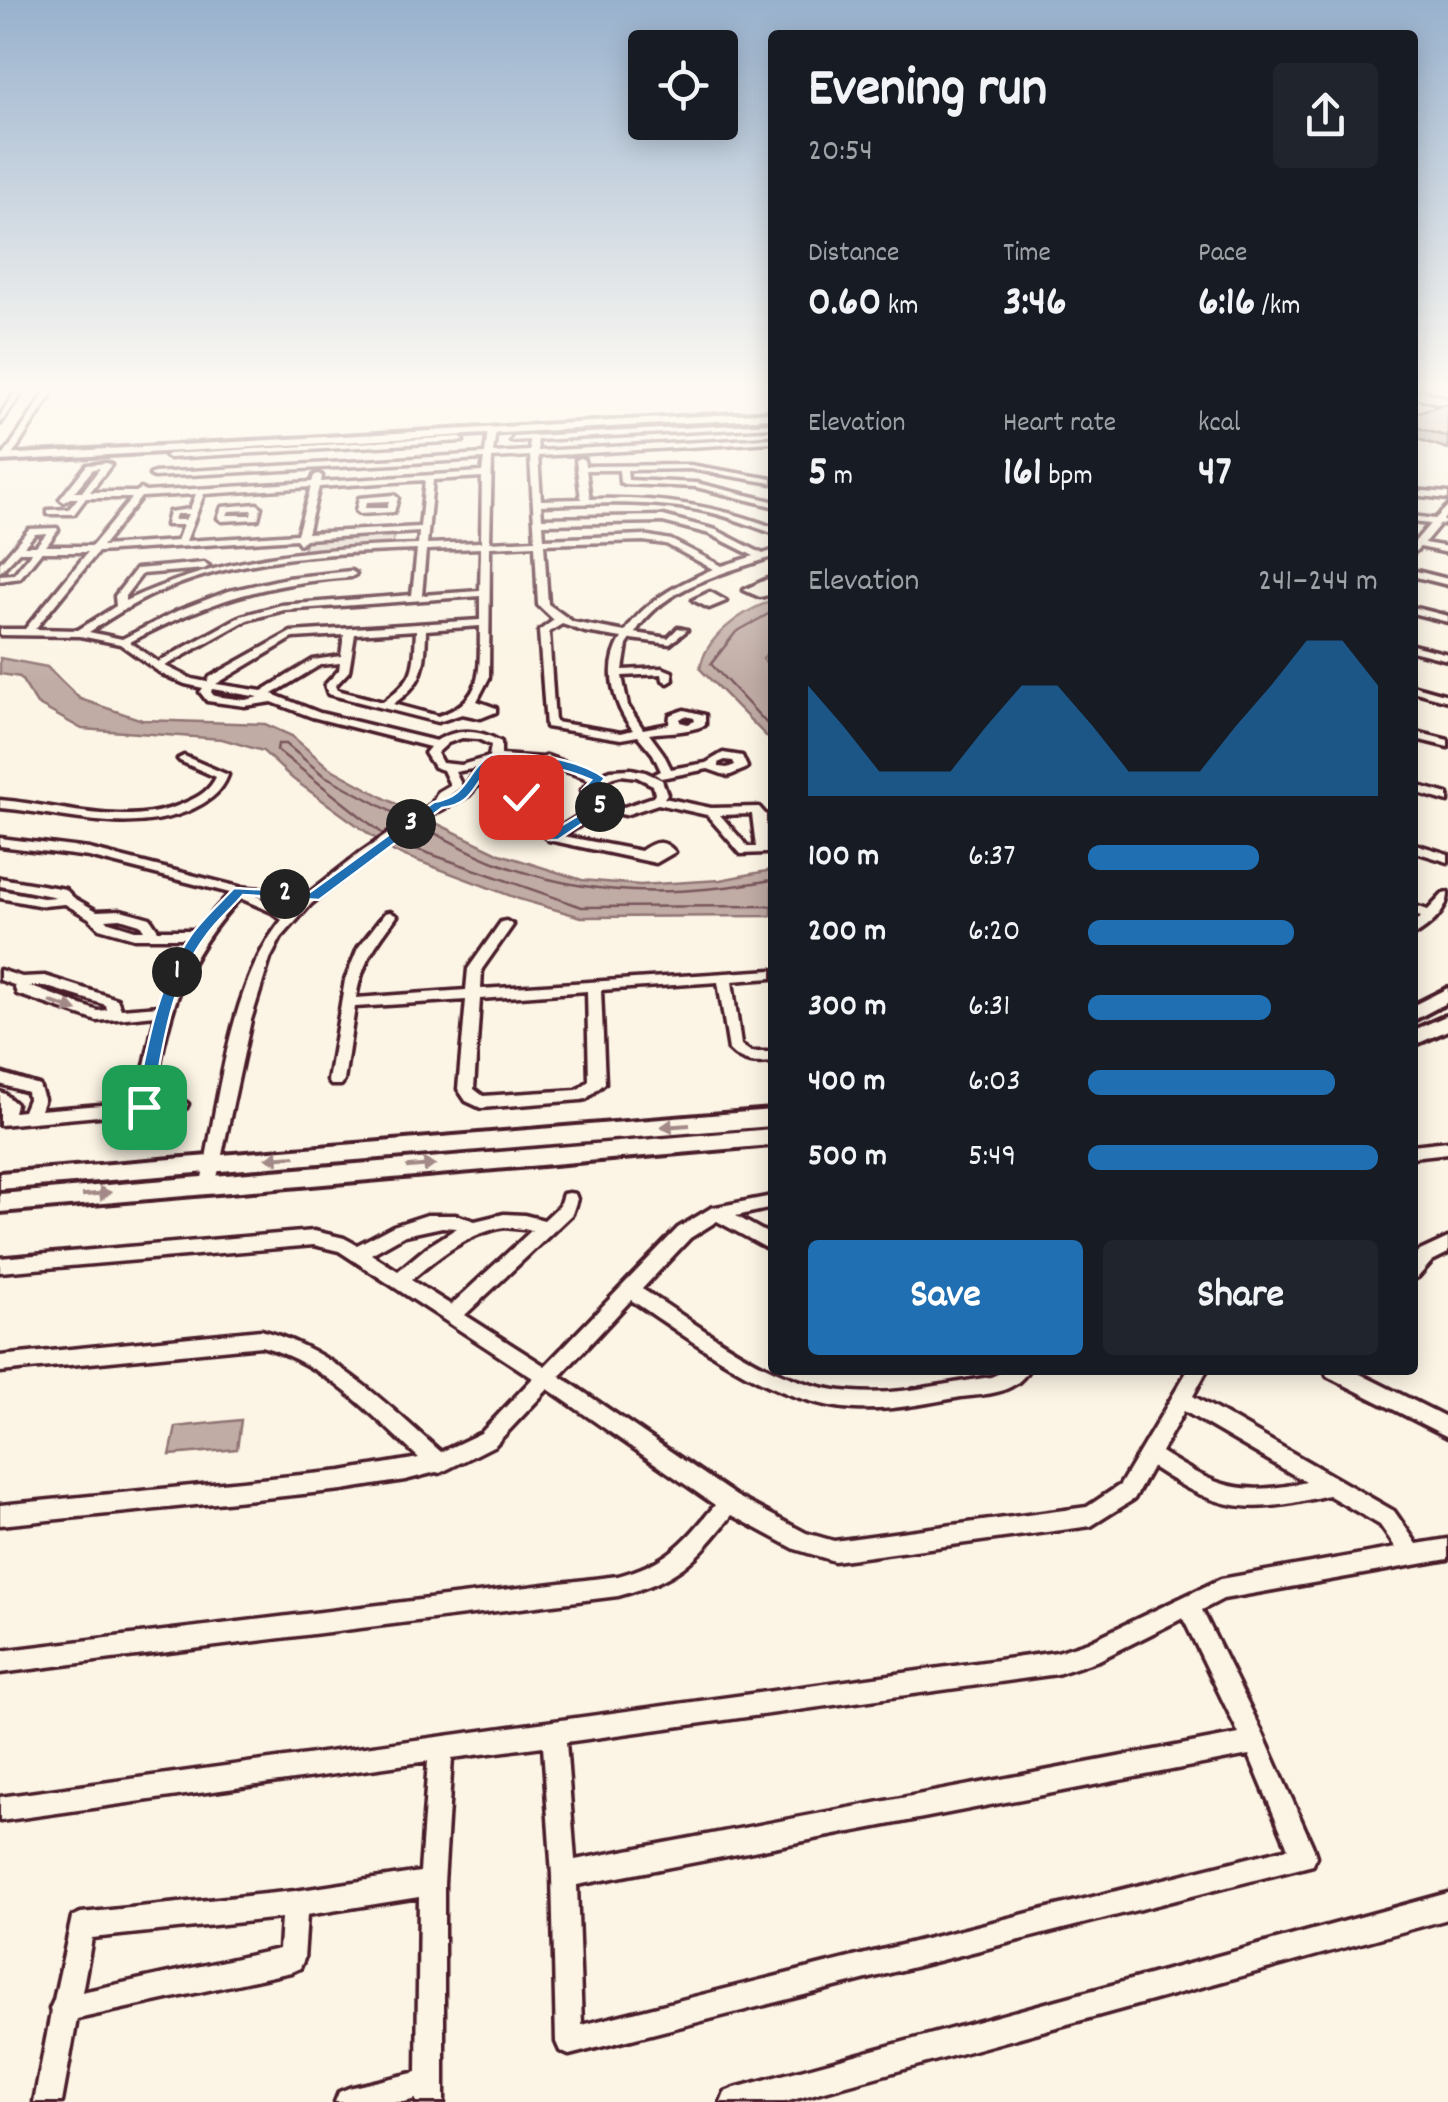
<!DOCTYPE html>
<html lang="en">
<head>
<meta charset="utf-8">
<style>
  :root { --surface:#171b24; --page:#20242c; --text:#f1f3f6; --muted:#9ea1a6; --accent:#1f6fb2 }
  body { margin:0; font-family:Dekko,sans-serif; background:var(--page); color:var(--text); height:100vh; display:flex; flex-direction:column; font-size:38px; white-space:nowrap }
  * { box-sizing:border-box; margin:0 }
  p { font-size:32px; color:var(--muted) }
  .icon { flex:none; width:55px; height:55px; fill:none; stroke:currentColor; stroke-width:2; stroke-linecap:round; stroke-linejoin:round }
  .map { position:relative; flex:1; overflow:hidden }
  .side { position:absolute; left:768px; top:30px; width:650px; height:1345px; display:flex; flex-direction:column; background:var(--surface); border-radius:10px; box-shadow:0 5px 25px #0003 }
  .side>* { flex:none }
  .fabs { position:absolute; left:628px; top:30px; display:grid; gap:20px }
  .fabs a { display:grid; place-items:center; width:110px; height:110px; border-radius:10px; background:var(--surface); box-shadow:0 5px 25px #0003; font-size:50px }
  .pin { position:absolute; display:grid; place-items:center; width:85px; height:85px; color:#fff; margin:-42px; border-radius:20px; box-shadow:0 5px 15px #0006 }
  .km { position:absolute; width:50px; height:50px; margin:-25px; border-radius:50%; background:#222; color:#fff; font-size:28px; line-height:50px; text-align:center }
  .round { display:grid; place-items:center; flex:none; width:105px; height:105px; border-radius:10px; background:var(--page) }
  .headline { display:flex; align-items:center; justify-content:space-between; height:170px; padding:0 40px }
  h1 { font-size:55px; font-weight:700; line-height:75px }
  .figures { display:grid; grid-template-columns:repeat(3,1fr); gap:15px; height:170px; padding:10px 40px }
  .figures div { display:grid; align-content:center }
  .figures b { font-size:42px; font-weight:700 }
  .figures small { font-size:28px; font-weight:400 }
  .figures p { font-size:28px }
  .chart { height:280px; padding:20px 40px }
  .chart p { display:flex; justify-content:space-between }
  .chart svg { width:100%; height:180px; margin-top:10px; fill:var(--accent); opacity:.7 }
  .action { display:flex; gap:20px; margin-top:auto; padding:20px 40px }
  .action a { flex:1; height:115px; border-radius:10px; background:var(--accent); color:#fff; font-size:40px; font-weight:700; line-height:115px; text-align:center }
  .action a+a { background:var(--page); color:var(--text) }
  ul { padding:0 40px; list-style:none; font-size:32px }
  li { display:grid; grid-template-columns:160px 120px 1fr; align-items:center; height:75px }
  li i { height:25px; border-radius:12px; background:var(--accent) }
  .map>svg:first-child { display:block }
  .green { fill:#e2d5ca; stroke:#967a7a; stroke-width:2.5 }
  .water { fill:#c0aca5; stroke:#917474; stroke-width:2.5 }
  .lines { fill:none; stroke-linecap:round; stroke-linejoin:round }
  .shore { stroke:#79575c; stroke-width:2.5 }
  .minor-casing { stroke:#4a1f2b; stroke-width:7 }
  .tertiary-casing { stroke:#4a1f2b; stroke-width:8 }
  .primary-casing { stroke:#4a1f2b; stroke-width:7 }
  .minor { fill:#fcf5e5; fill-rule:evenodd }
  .tertiary { fill:#fcf5e5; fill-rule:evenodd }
  .primary { fill:#fcf5e5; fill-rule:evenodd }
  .wall { fill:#b2a59d; stroke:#4a1f2b; stroke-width:2.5 }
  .building { fill:#cfc0b7; stroke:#4a1f2b; stroke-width:2.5 }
  .oneway { fill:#a38a88 }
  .route { fill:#1f6fb2; stroke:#fff; stroke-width:2.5 }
</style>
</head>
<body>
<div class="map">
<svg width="1448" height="2102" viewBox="0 0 1448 2102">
  <rect width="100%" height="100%" fill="#fcf5e5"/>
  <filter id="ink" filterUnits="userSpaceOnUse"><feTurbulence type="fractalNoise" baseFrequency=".01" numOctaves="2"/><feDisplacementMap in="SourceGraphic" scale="20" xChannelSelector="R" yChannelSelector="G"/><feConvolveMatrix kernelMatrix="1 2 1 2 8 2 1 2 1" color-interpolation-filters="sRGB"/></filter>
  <g filter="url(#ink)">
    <!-- green -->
    <path class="green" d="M394,533L392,547L303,551L306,538Z"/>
    <!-- water -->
    <path class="water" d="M772,601V645L763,659L772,668V742L700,669C705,637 742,611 772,601Z
      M0,658L47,667L80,699L142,720L265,724L292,736L328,767L388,800L500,854L582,880L640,885L720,880L772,870V916L581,917L519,899L394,852L293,779L263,751L222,739L82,729L37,704L20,677L0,674Z
      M241,1420L237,1449L170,1455L176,1427Z"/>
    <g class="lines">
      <!-- shore -->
      <path class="shore" d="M772,612L736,632L711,664L772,729
        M420,826C446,838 470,853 497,863C588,898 677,897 772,880
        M383,834L277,750L278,744H286L323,775L405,819
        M396,842L582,907L772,906"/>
      <defs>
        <path id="minor" d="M18,389H25L0,424V416Z
          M48,389H55L9,460H3L2,458Z
          M772,423V427L537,440L538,451L772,438V442L538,456L541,500L581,499L576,460L580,458L584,460L585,466L690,465L772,479V483L690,469L627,470L628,480L696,483L772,501V506L696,487L624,484L620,482L619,470H586L590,499C654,497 713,504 772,527V533C752,526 733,518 713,513C657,500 598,503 541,505L542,518L663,516L716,530L763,554L772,551V557C724,573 664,586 635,633L668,638L678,628L687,630L670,644L631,639L627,645L623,670L662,668L672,672L673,680L668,683L663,680L662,674L622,676L628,706L643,729L669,724L670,715L684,710L705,715V725C687,733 668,731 649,734L663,753L671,769L706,763L723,753L742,756L747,767L745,769L728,776L708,769L661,778L655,774L661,771L653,754L638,736L621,739L546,727L539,631L554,620L538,605L535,545L490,547L489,678L477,701L496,708V712L481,718L462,714L438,722L328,694L325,685L339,670L340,663L320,665L272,694L320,713L436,741C457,728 479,729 501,742V755L542,758L547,756L598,775L611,770L631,769L645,772L662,780L667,794L664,798L711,808L759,807L766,815V853L741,854L707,815L658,804L625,815L605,810L563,836L641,851C655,841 663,839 675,852L656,863L549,840L514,810L502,809L495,801C502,793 512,790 522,792L529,801L524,806L554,831L593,807L587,803L582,790L590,780C560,768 523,755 490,764L484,778L469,795L428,817L349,873L311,904L281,938L270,959L251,1020L215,1187H203L201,1183C219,1101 229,985 282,920L272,912L240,898C179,962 168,1017 153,1101L180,1098L188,1104L186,1108L0,1125V1092L5,1094L16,1104L14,1112L23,1111L28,1099L27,1092L0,1084V1073L39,1085L44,1099L40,1110L137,1102L156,1015L97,1021L17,994L14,985L0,980V970L22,977L45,976L117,999L121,1009L159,1006L175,965L191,938H134L99,928L89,918L65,904L43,906L0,898V890L43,898L57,897L0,886V878L65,889L74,898L97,911L121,910L150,918L158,930H197L230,893L89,857L0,846V838L89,849L239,887L309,893L360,853L432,804L438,792L450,785L443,770L434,767L425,753L430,747L312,717L272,702L245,706L207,701L200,692L203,688L185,684L162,674L120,644L80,636L0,635V629H25L88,552H41L20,578L0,581V575L14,574L32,552H19L0,572V563L29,529L57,528L58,530L46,546H92L132,498H86L74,514H48V510L69,509L78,498H70L64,502L60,499L87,465L107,463L111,465L90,492H136L141,489L145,492L312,482L314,476L318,474L322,476L321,482L482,472L484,459L154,477L150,475L154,473L485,454L488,430L492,428L496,430L493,453L530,451L529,440L511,441L514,437ZM530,456L535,540L490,542L492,458ZM100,468L82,492H74L93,469ZM482,477L481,542L427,544L433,480ZM425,480L420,527L307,533L319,487ZM311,487L297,534L186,541L204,494ZM196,494L190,509L169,512L166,525H183L177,541L102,546L141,497ZM176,514H188L185,520H174ZM663,522L710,534L754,556L722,566L671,540L643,535L544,539L543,524ZM419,532L418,545C312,548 222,556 125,601V596L142,574L204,569L209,566L204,563L136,569L115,596L116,606L78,630L35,629L98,552L296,539L300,544L305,539ZM47,533L36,546H24L35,534ZM643,541L666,544L713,569C680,584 645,600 625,632L573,622L548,604L544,544ZM481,548L480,591L422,595L426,550ZM417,550L412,595L281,605L241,616L158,662L130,642C207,602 264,583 351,577L356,574L351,571L287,578L229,591L177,611L122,639L89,632C115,615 141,598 171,587C249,556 335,553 417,550ZM480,596V620L291,632L210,677L207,682L192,679L165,666L247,620L284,610ZM562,624L585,632L622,638C603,667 613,705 633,730L621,733L555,722L549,632ZM480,626C479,669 486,700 438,716L393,704C425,682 425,666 426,630ZM416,630C414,670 416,677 383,702L337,690L335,686L349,671L355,634ZM344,635L341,656L313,660L262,691L216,684L293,638ZM212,689L259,697L245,700L214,696L211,692ZM685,716L694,718L695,721L688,724L680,722V719ZM462,738L478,739L491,745L489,757L461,765L442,763L437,753L448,743ZM725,760L733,761L735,765L727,768L719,767L718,763ZM477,768L467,784L447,797L462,786L455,772ZM621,775L637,777L653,785L655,794L653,797L624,807L598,801L594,790C602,782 610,777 621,775ZM752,814L756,847H748L720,815ZM256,896L300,900L289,912ZM120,918L140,924L144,930H135L109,922L106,919ZM29,986H44L106,1005L107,1010L98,1011Z
          M460,437L463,441L169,458L165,456L169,454Z
          M1412,490L1448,493V499L1412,495Z
          M394,495L398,498L394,512L360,514L356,511L359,498ZM389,501L387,508H365L366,502Z
          M257,504L261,507L258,519L222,521L218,518L222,507ZM252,510L251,515H227L229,511Z
          M1448,506V514L1443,520L1447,523L1439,525L1424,543L1448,547V553L1420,547L1412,554V545L1430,524L1412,522V516L1435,519Z
          M1412,570L1448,579V585L1412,576Z
          M772,577V594L760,597L744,590Z
          M710,592L726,601L709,608L693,600Z
          M1412,607L1448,616V622L1412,613Z
          M1412,645L1448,654V660L1412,651Z
          M1412,685L1448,695V701L1412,691Z
          M1412,731L1448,740V747L1412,738Z
          M184,756L228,775C221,794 206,803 188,811C127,836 63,813 0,808V800C61,805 128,830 187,802C200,796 210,790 216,777L180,761L178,759Z
          M1412,784L1448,794V802L1412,791Z
          M1412,843L1448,854V862L1412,851Z
          M1448,893C1448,912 1428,928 1412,937V925L1421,917L1412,914V905L1428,910L1443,894Z
          M390,912L397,916C376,944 362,962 356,998L466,990L468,969L501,922L506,921L513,925L482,969L481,989L772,970V978L732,981L741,1045L751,1052H772V1062C755,1064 741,1063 729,1050L718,982L601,990L605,1083L586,1099L581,1100L481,1108L466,1101L458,1089L466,1000L355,1007L344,1081L341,1085H331L328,1081L345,980L358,948L385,913ZM587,991L589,1081L577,1090L483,1096L474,1089L480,999Z
          M1448,1141V1153L1412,1157V1145Z
          M569,1193L575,1194L577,1199L572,1214L465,1315L545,1366L678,1228L711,1208L772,1196V1208L736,1216L772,1236V1251L717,1221L690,1238L642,1289C707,1330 774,1387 853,1392C899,1396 946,1383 991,1377L1007,1370H1028C1015,1394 986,1394 961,1397C927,1403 890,1411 855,1409C771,1404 699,1344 631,1300L560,1376L736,1496L806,1533L834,1541L1087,1507L1120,1485L1188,1370H1207L1193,1396L1394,1511L1417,1544L1448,1539V1559L1223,1599L1202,1610L1263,1734L1313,1847L1316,1856L1313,1865L569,2055L560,2051L556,2042L552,1875L543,1746L452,1758L444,1883V2102H416V2099L404,2102H335L339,2092L349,2088L417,2072L419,1897L307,1915L304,1959L300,1968L291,1972L77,2019L62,2102H34L51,2013L50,2009L54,2000L72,1917L81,1913L295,1891L420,1872L428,1761L0,1821V1797L1057,1652L1088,1642L1221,1579L1396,1548L1380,1525L1328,1495C1250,1515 1220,1512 1152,1467L1134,1499L1091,1526L834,1561L795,1549L732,1515C695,1562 677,1580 618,1596L0,1673V1651L618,1576C668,1562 683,1544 715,1505L548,1389L495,1445L440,1473L436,1472L405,1480L342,1490L0,1525V1505L342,1471L419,1458C372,1415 325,1363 261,1346L0,1372V1356L261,1330C334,1350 385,1403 441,1452L481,1433L533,1378L339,1251L314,1245L0,1272V1258L314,1231L344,1238L357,1245L393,1226L427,1215H456L475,1221L504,1214L524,1215L544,1220L559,1206L563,1194ZM442,1227L457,1228L427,1247L398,1271L371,1254L405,1235ZM504,1227L532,1230L451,1305L411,1280C440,1256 466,1234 504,1227ZM1184,1411L1306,1482C1241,1497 1216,1487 1161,1452ZM1183,1618L1239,1734L575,1860L566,1742L1057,1674L1099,1660ZM1249,1755L1288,1848L582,2025L577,1885ZM281,1918L279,1949L82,1992L92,1938Z
          M1448,1238V1253L1432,1261L1418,1277L1412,1279V1259L1420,1251Z
          M1325,1370H1352L1448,1418V1437L1327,1376Z
          M1448,1893V1919L785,2102H721L725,2092L735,2088Z"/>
        <path id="tertiary" d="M772,412V418L0,461V455Z
          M1448,988V1002L1412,1021V1006Z
          M1448,1015V1030L1412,1046V1031Z
          M772,1110V1126L0,1189V1173Z
          M772,1129V1145L0,1212V1194Z"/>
        <path id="primary" d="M1412,389L1448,398V406L1412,396Z"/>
      </defs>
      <!-- minor casing -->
      <use href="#minor" class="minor-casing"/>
      <!-- tertiary casing -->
      <use href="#tertiary" class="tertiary-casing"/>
      <!-- primary casing -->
      <use href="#primary" class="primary-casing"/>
      <!-- minor -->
      <use href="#minor" class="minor"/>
      <!-- tertiary -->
      <use href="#tertiary" class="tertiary"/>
      <!-- primary -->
      <use href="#primary" class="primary"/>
    </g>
    <!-- wall -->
    <path class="wall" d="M1448,405V449L1412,437V414Z"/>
    <!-- building -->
    <path class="building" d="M1444,404L1448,405V437L1412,426V414Z"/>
    <!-- one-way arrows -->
    <defs><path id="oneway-solid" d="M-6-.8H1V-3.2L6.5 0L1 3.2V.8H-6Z" transform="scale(2.5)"/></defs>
    <g class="oneway">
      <use href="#oneway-solid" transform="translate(63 1006) rotate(19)"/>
      <use href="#oneway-solid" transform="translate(675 1126) rotate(176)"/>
      <use href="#oneway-solid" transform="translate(281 1157) rotate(176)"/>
      <use href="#oneway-solid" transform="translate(421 1166) rotate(-5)"/>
      <use href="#oneway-solid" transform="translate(97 1194) rotate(-5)"/>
    </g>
  </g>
  <!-- sky -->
  <linearGradient id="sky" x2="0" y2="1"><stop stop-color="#98b1cd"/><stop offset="0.57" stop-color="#fefaf3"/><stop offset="1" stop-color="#fefaf3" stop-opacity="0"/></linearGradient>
  <rect width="1448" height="683" fill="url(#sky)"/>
  <!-- route -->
  <path class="route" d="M491,755C526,752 576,757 605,778L595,791L607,807L558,840H548L510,806L517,794H526L529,803L525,806L554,830L592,807L582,790L591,780C572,771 504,751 489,768C473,787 471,805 442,808L319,900L243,895C231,909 216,921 206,936C169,985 163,1049 152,1107L144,1113L138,1112L135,1107C147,1046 156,987 191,935C203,918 220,903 234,888L310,892L434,802C471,795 464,772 491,755Z"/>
</svg>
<div class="fabs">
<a><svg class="icon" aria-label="locate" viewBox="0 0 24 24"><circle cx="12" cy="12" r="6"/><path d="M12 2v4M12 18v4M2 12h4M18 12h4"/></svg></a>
</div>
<div class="pin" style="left:144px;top:1107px;background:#1e9e55"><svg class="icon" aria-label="arrive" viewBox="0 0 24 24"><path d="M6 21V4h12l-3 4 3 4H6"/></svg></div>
<div class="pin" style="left:521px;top:797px;background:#d93025"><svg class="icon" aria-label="check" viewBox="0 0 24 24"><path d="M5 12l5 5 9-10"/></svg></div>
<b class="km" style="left:177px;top:972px">1</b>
<b class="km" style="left:285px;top:894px">2</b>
<b class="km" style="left:411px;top:824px">3</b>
<b class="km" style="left:600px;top:807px">5</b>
<section class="side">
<div class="headline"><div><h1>Evening run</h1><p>20:54</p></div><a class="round"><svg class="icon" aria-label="share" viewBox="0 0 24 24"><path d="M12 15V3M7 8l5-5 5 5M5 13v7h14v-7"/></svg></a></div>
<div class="figures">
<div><p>Distance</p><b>0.60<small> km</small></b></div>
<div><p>Time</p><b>3:46</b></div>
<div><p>Pace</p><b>6:16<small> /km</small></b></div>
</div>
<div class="figures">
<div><p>Elevation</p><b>5<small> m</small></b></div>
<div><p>Heart rate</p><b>161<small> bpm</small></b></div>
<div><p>kcal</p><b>47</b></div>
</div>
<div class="chart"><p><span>Elevation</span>241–244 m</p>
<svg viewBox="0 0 160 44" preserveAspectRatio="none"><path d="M0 44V17L10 27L20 38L30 38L40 38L50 27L60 17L70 17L80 27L90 38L100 38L110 38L120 27L130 17L140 6L150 6L160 17V44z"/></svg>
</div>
<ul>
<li><b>100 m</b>6:37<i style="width:59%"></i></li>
<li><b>200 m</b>6:20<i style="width:71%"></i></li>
<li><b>300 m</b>6:31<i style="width:63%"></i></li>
<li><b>400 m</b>6:03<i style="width:85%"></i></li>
<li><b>500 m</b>5:49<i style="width:100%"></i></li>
</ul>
<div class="action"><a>Save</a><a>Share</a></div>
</section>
</div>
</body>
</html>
